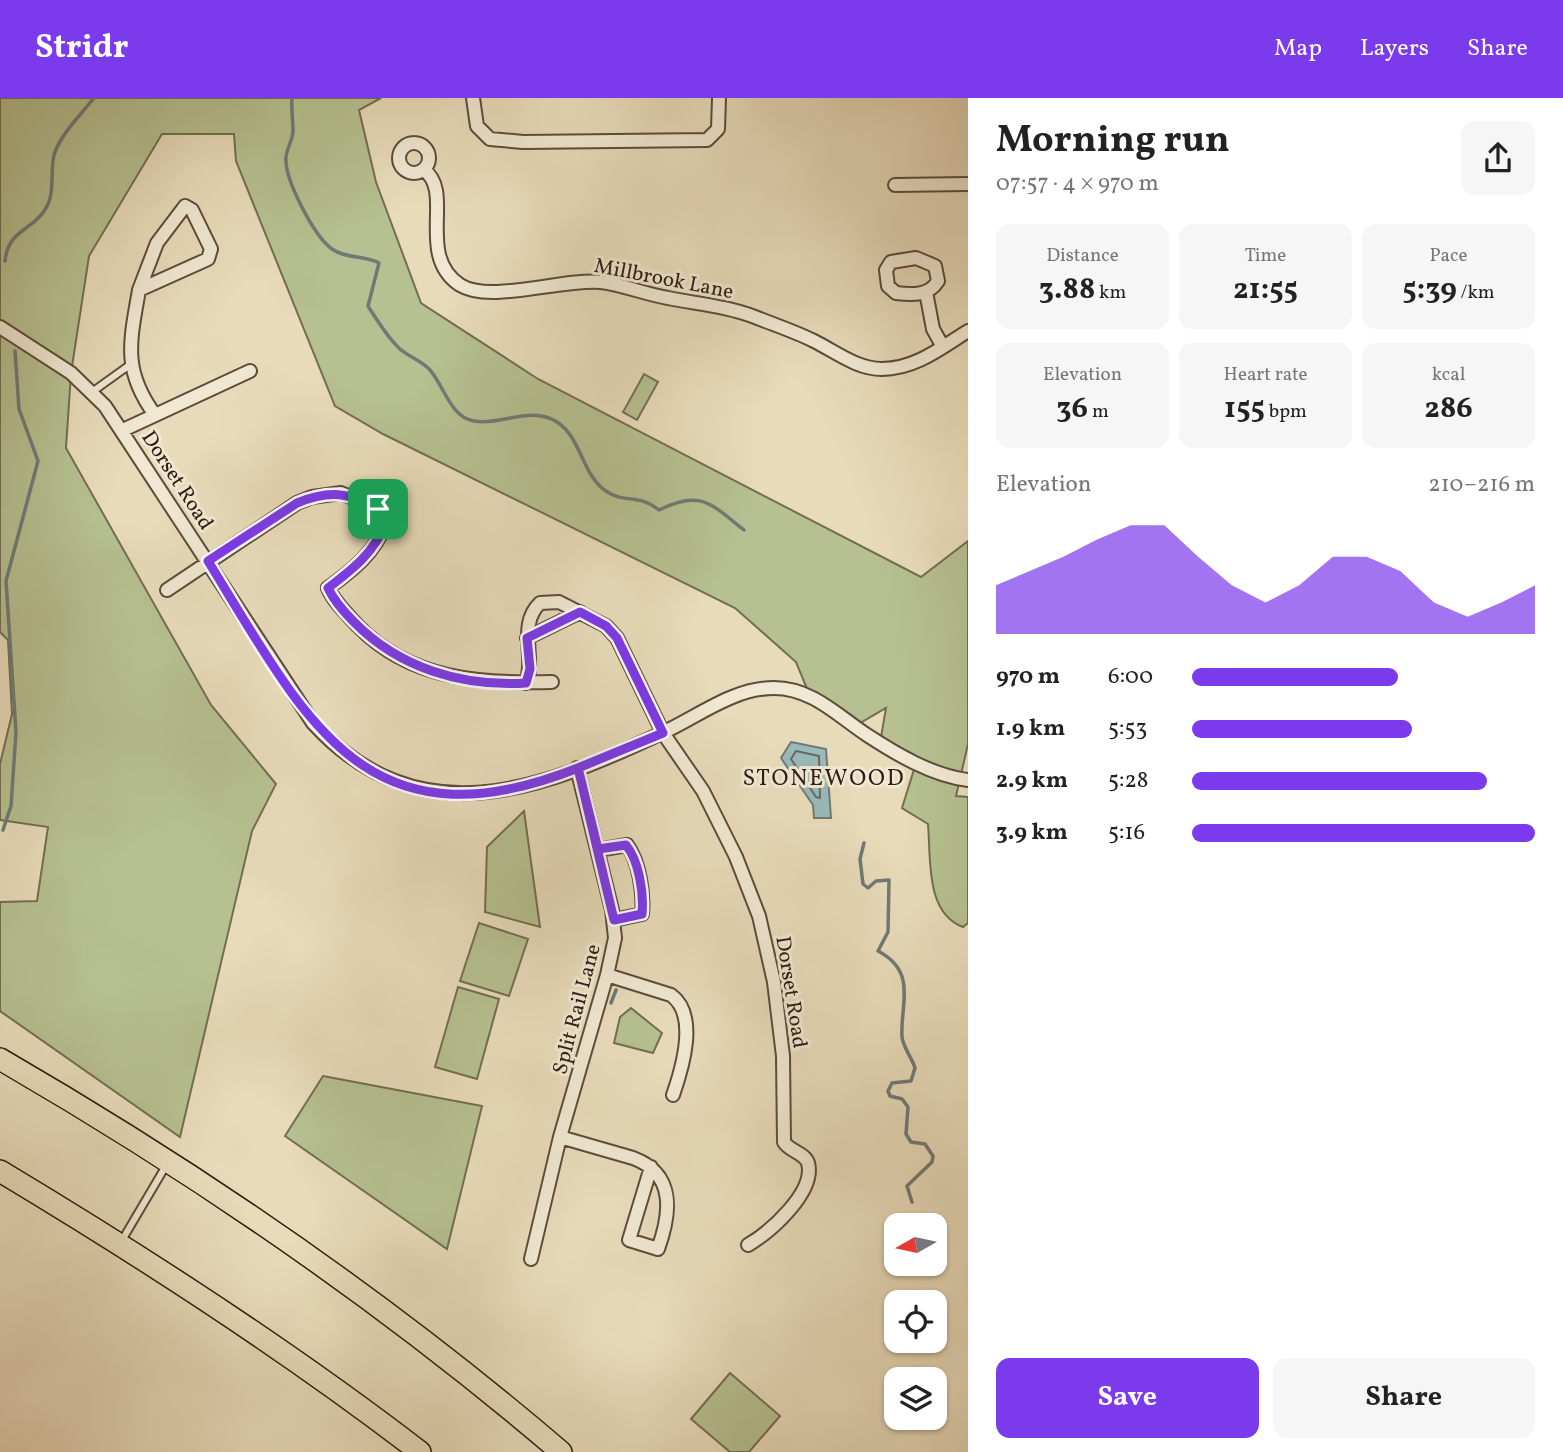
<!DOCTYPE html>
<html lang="en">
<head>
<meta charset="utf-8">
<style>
  :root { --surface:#fff; --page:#f6f6f6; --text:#222; --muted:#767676; --accent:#7c3aed }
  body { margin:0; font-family:Vollkorn,serif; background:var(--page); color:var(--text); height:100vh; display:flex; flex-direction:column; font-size:26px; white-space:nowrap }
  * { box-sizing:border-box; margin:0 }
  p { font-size:23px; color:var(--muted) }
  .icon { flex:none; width:38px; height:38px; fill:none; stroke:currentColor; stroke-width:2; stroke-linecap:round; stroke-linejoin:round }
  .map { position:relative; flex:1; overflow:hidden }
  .drawer { display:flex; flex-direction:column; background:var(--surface); width:595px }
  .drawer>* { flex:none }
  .needle { width:46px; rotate:261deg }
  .buttons { position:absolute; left:884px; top:1115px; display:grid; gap:14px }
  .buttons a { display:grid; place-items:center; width:63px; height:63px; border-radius:14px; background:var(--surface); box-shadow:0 2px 5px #0004; font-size:35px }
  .pin { position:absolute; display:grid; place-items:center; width:60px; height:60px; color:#fff; margin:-30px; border-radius:14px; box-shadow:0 4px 10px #0006 }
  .round { display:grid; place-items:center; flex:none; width:74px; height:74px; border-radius:14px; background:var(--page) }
  .head { display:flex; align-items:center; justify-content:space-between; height:119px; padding:0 28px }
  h1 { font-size:38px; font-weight:700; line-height:52px }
  .stats { display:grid; grid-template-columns:repeat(3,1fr); gap:10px; height:119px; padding:7px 28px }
  .stats div { display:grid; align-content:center; border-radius:14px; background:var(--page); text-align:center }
  .stats b { font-size:30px; font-weight:700 }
  .stats small { font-size:19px; font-weight:400 }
  .stats p { font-size:19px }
  .chart { height:196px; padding:14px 28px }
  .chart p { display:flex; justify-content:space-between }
  .chart svg { width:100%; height:126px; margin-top:7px; fill:var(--accent); opacity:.7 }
  .primary-button { display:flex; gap:14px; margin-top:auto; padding:14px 28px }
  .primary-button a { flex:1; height:80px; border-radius:14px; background:var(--accent); color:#fff; font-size:28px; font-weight:700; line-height:80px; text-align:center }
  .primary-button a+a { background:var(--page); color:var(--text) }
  ul { padding:0 28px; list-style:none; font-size:23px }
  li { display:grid; grid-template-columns:112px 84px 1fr; align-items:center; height:52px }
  li i { height:18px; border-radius:9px; background:var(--accent) }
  header { display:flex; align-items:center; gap:42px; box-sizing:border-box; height:98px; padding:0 35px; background:var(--accent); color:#fff }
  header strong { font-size:33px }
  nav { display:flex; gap:38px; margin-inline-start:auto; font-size:24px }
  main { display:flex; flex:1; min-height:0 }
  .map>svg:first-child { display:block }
  .green { fill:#b6c090; stroke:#726e52; stroke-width:2 }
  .water { fill:#9ab9b8; stroke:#6f7a76; stroke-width:2 }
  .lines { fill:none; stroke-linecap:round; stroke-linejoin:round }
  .shore { stroke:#646a66; stroke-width:2 }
  .stream { stroke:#6f7a76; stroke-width:3.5 }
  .service-casing { stroke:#5c4c3d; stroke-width:10 }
  .minor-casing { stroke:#5c4c3d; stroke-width:16 }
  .motorway-casing { stroke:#2e1c13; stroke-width:24 }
  .service { stroke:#f0e8d2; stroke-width:6 }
  .minor { stroke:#f0e8d2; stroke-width:12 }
  .motorway { stroke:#e8dbba; stroke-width:21 }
  .route-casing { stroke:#fff; stroke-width:14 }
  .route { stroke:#7c3aed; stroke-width:9 }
  .labels { text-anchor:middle; stroke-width:6; stroke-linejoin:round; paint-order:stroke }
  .street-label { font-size:21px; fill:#2e1c13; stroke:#f0e8d2 }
  .neighbourhood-label { font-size:23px; letter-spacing:2px; fill:#2e1c13; stroke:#f0e8d2 }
</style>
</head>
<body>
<header>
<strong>Stridr</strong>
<nav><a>Map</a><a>Layers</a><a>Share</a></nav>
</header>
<main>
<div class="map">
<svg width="968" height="1354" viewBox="0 0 968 1354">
  <rect width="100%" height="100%" fill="#e8dbba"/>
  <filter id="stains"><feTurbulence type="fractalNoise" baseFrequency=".00286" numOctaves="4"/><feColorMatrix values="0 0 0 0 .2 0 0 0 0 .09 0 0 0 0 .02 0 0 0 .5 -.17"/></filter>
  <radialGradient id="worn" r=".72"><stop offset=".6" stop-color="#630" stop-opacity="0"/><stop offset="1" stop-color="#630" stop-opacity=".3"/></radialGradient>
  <!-- green -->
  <path class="green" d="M0,0H381L359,12L376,84L421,205L538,281L921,479L968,443V646L956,698L968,699V825L963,829C925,815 931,760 928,726L902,710L916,665L880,645L886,610L855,628L810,598L796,564L735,510L383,336L335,308L236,63L234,36H162L89,158L71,275L66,350L211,607L276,686L252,733L180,1039L0,913V804L37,803L48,729L0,722V666L12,616L8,542L0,534Z
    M644,276L658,284L637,322L623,314Z
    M524,713L540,829L485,814L487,749Z
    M479,825L528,841L509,898L460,883Z
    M458,889L499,901L477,981L435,969Z
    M631,910L662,935L653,955L614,945L620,919Z
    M323,978L482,1008L447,1151L285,1038Z
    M730,1275L780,1318L749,1354H730L691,1321Z"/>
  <!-- water -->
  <path class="water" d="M791,644L826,651L831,720H814L813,707L781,660Z"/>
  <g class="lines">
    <!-- shore -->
    <path class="shore" d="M796,653L819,658L820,700L816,699L791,661Z"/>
    <!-- stream -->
    <path class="stream" d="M292,0C291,12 293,21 293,33C293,41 287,50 286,59C284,81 314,138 332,151C346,161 364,157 379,165L368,208C377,222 387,239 400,251C409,259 422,263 430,272C444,288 451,320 474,323C501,328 531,307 557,324C581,339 582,377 606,393C624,406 638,395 659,412C701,391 711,406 744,432
      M5,163C8,131 33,133 46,110C55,96 50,74 54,57C60,37 81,16 94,0
      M3,732L11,708L16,634L6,483L38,363L19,311L15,253
      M864,745L860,761L863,786L868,790L876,783L889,782L888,834L878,853C918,874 900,906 902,939C903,949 912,960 915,970L911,983L892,985L888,993L890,998L902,1001L908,1009L906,1036L911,1044L925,1046L933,1058L932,1064L907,1088L912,1104
      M611,905L616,892"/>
    <defs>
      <path id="service" d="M92,294L131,266
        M121,1144L167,1066"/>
      <path id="minor" d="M473,0L477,28L490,41L523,44L707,42L718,31L719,0
        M399 60a15 15 0 1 1 30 0a15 15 0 1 1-30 0Z
        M424,72C455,94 415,157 460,187C490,206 563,180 601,184C624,187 645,196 668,200C698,206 726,208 755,219C775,227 796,234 814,243C836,254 857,271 882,271C915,271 941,250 968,233
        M895,87L968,86
        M185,108L192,112L211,151L208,161L139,192L157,145Z
        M916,160L935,168L938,183C929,198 912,197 896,195L888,188L886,172L891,164Z
        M139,192C130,244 122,272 155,317
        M926,194L933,231L943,249
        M0,229L71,275L105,308L313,625C418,740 541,692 662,635C699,618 733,590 774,590C812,590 838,618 867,637C896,656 933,678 968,682
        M123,332L250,273
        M167,492L297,405L312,399L341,395L378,411L386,424C375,455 354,471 328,490C334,504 347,516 358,528C410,582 481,586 552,584
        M527,540L580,514
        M526,585C536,559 517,527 540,505L559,504L606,528L617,540L663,635L703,693L736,759L759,818L774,884L783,958L784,1044C789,1053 805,1055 808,1065C816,1094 770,1134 748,1147
        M598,752L627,747C639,763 644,795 642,816L614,822
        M607,877L671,897C699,917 682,971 673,997
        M560,1039L633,1060C676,1076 671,1115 658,1151L629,1142L651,1069
        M531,1161L560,1039L607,877L615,840L612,812L577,670"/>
      <path id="motorway" d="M0,961C197,1075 388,1206 561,1354
        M0,1073C145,1160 286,1251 420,1354"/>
    </defs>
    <!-- service casing -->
    <use href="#service" class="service-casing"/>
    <!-- minor casing -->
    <use href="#minor" class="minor-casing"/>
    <!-- motorway casing -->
    <use href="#motorway" class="motorway-casing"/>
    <!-- service -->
    <use href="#service" class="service"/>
    <!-- minor -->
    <use href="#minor" class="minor"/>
    <!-- motorway -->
    <use href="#motorway" class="motorway"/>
  </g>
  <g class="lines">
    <defs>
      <path id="route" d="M378,411L386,424C375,454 353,471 328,490C334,503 344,514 354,524C399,570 462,589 526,585L530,571L527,540L580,514L606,528L617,540L663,635L578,670L614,822L642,816C644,795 639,763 626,747L598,751L578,670C364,755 305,620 208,463L297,405C329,392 349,394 378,411"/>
    </defs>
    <!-- route casing -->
    <use href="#route" class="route-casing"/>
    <!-- route -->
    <use href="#route" class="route"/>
  </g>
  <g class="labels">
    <!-- street labels -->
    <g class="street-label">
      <text transform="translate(664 180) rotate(11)" y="7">Millbrook Lane</text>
      <text transform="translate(178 382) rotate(57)" y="7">Dorset Road</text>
      <text transform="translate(792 894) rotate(81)" y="7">Dorset Road</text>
      <text transform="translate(576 911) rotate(-75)" y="7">Split Rail Lane</text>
    </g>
    <!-- neighbourhood labels -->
    <g class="neighbourhood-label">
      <text x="824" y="687">STONEWOOD</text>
    </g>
  </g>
  <rect width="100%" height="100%" filter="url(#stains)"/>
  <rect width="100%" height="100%" fill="url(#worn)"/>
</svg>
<div class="buttons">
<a><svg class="needle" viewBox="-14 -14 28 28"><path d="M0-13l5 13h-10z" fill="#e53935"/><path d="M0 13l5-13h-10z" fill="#767676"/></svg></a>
<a><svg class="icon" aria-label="locate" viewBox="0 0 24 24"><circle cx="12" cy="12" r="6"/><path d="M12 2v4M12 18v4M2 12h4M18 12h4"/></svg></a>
<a><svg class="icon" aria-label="layers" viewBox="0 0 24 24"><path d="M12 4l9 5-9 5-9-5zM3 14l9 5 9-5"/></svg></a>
</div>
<div class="pin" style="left:378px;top:411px;background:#1e9e55"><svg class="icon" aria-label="arrive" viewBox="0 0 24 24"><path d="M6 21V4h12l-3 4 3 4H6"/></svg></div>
</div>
<section class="drawer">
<div class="head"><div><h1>Morning run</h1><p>07:57 · 4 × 970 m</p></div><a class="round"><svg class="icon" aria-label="share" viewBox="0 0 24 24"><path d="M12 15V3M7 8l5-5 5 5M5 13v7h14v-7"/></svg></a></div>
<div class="stats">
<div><p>Distance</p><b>3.88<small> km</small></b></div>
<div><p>Time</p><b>21:55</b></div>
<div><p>Pace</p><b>5:39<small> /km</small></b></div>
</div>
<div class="stats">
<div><p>Elevation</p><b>36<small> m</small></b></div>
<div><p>Heart rate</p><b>155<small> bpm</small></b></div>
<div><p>kcal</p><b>286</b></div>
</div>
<div class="chart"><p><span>Elevation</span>210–216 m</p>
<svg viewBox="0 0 160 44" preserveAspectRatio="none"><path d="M0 44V27L10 22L20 17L30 11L40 6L50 6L60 17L70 27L80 33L90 27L100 17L110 17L120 22L130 33L140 38L150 33L160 27V44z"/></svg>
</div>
<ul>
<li><b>970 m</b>6:00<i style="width:60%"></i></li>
<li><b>1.9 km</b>5:53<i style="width:64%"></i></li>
<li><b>2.9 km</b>5:28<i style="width:86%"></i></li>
<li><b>3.9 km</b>5:16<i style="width:100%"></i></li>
</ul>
<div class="primary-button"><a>Save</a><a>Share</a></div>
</section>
</main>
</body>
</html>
